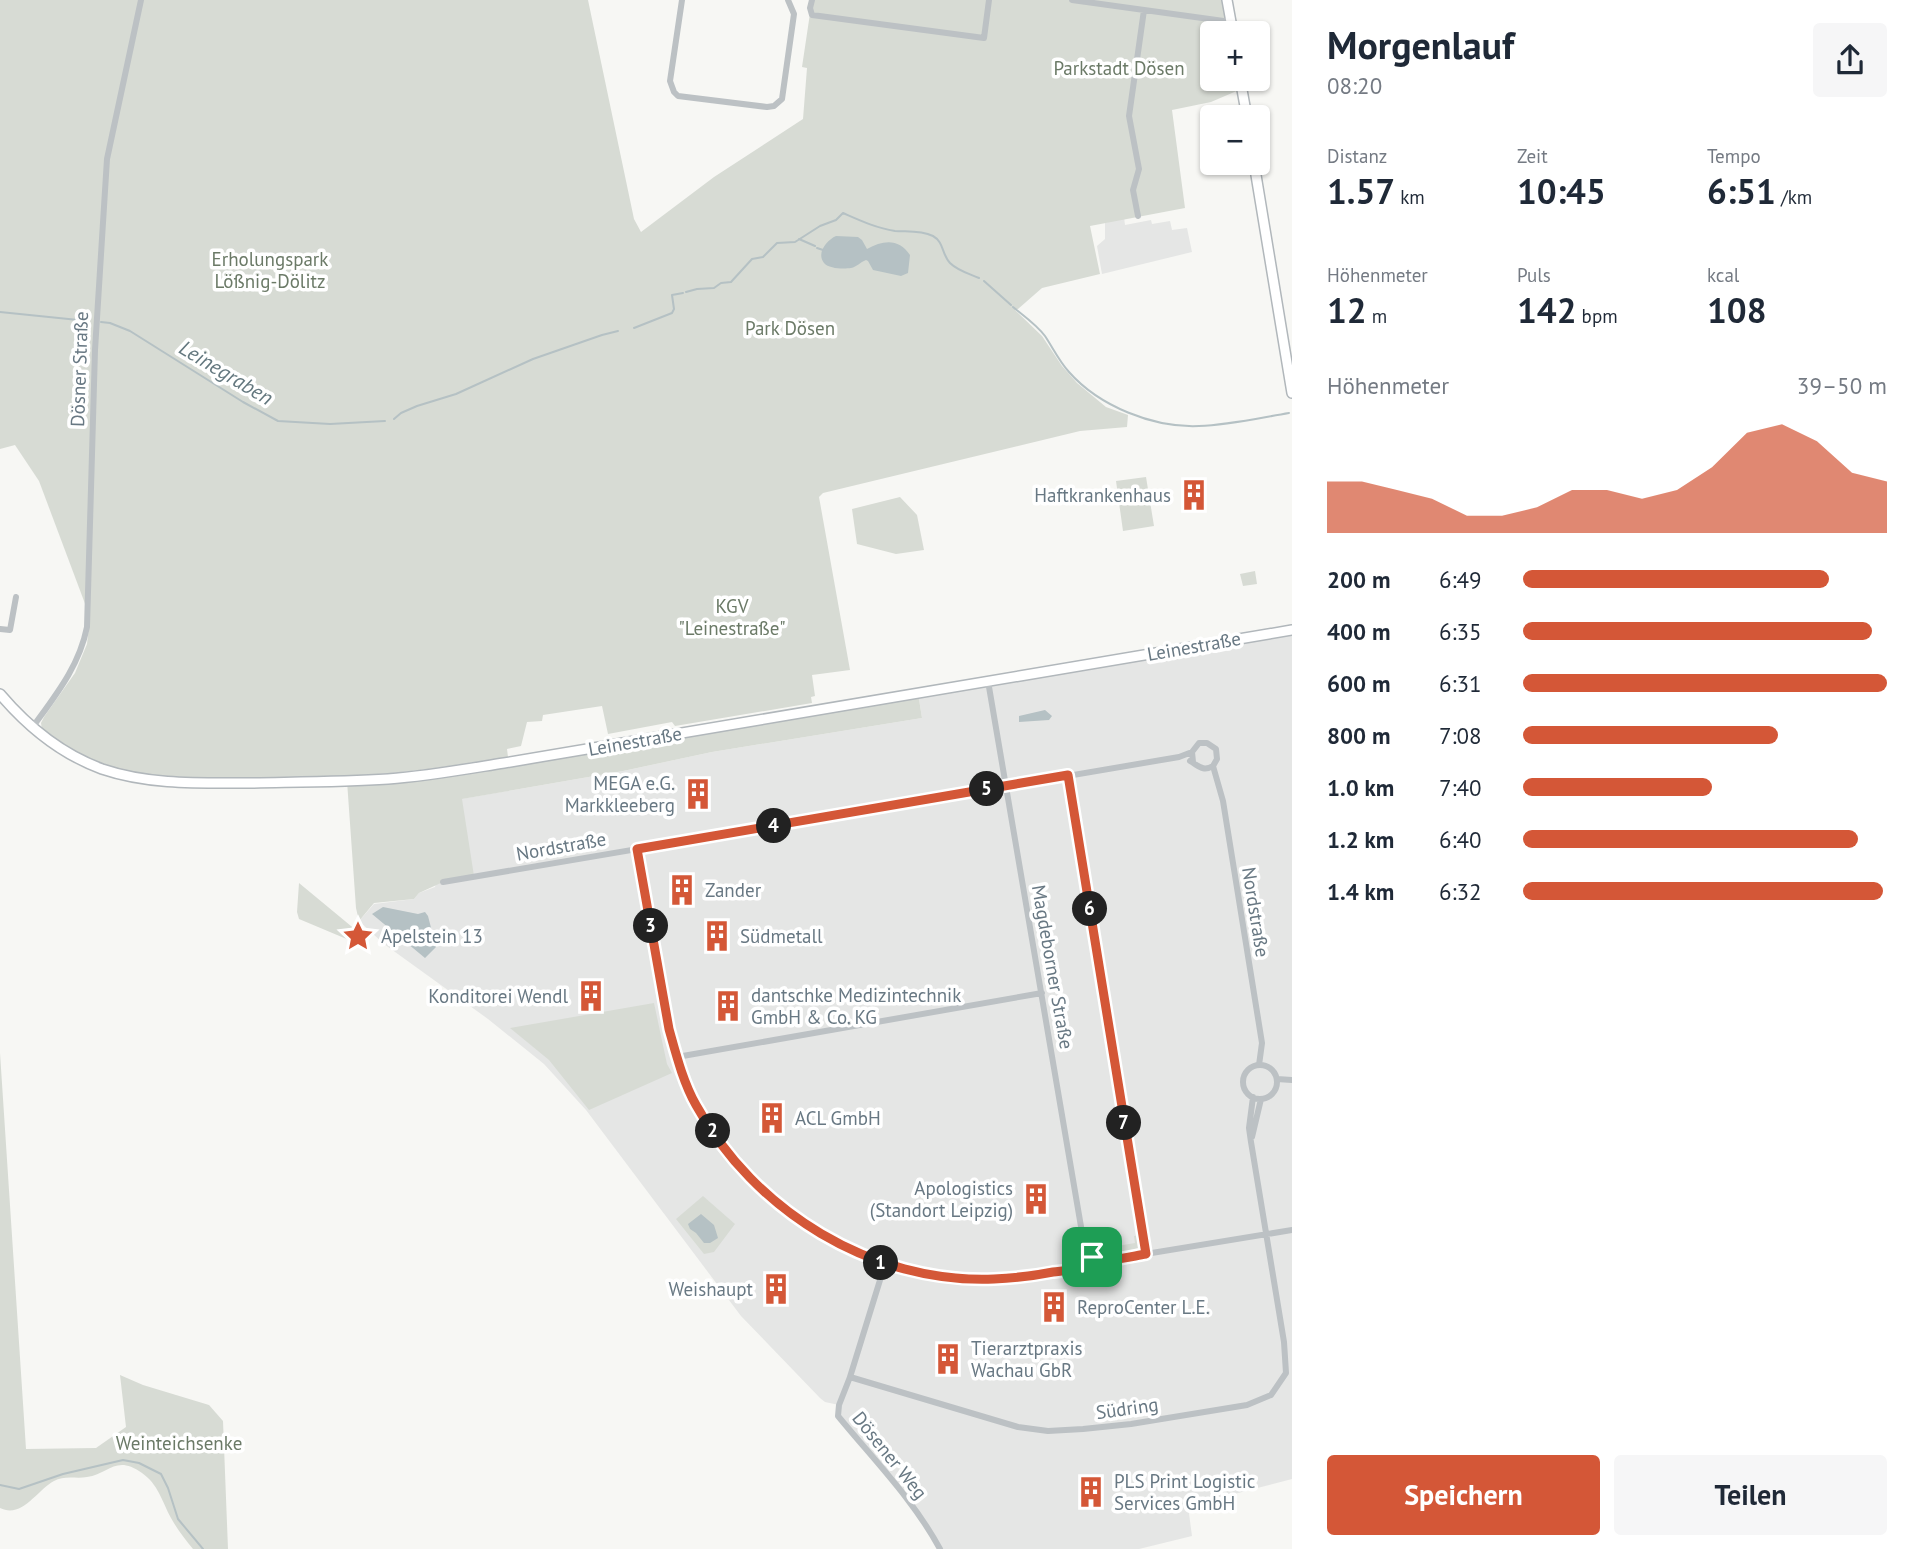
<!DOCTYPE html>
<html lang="de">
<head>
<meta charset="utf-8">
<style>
  :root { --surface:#fff; --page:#f6f6f7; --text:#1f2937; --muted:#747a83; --accent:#d45737 }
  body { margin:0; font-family:"PT Sans",sans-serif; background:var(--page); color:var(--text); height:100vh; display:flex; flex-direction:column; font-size:26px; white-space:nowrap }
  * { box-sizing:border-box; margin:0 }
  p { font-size:23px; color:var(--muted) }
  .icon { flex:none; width:38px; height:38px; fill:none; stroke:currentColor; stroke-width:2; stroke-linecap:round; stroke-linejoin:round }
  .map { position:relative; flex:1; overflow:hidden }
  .sheet { display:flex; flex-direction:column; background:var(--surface); width:630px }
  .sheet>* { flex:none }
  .buttons { position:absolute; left:1200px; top:21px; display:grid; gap:14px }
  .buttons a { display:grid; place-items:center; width:70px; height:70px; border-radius:7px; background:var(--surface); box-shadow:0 2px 5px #0004; font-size:35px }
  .pin { position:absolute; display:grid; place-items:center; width:60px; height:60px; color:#fff; margin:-30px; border-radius:14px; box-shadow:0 4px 10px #0006 }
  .km { position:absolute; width:35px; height:35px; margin:-18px; border-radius:50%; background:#222; color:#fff; font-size:19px; line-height:35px; text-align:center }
  .round { display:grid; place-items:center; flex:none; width:74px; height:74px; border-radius:7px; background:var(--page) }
  .headline { display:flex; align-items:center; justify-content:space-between; height:119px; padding:0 35px }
  h1 { font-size:38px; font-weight:800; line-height:52px }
  .metrics { display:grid; grid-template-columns:repeat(3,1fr); gap:10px; height:119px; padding:7px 35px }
  .metrics div { display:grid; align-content:center }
  .metrics b { font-size:35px; font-weight:800 }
  .metrics small { font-size:19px; font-weight:400 }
  .metrics p { font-size:19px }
  .chart { height:196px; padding:14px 35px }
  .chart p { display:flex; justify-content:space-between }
  .chart svg { width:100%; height:126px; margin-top:7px; fill:var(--accent); opacity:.7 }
  .action { display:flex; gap:14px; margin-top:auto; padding:14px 35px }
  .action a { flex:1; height:80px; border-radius:7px; background:var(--accent); color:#fff; font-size:28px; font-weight:800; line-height:80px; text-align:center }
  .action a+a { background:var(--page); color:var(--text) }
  ul { padding:0 35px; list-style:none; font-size:23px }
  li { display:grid; grid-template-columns:112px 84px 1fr; align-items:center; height:52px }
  li i { height:18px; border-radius:9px; background:var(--accent) }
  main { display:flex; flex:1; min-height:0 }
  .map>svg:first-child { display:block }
  .built { fill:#e5e6e5 }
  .green { fill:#d7dbd4 }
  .water { fill:#b5c1c4 }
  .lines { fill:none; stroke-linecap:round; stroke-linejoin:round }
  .stream { stroke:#b5c1c4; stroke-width:2 }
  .secondary-casing { stroke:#b1b7bb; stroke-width:12 }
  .minor { stroke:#bcc1c4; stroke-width:6 }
  .secondary { stroke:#fff; stroke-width:9 }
  .route-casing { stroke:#fff; stroke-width:14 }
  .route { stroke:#d45737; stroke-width:9 }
  .labels { text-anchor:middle; stroke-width:7; stroke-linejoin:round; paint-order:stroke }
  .park-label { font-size:19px; fill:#6b7a67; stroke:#fff }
  .street-label { font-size:19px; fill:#687883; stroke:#fff }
  .poi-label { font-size:19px; fill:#687883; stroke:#fff; text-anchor:start }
  .water-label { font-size:21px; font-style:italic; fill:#64787f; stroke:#fff }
</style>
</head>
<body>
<main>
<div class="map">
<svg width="1292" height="1549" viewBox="0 0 1292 1549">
  <rect width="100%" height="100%" fill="#f7f7f4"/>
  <!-- built -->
  <path class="built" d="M1124,217L1125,225L1151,220L1152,224L1170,221L1172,230L1187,228L1192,252L1102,274L1097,246L1105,239V223Z
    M1292,630V1479L1188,1506L1192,1536L1139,1549H940L930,1530L838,1416L839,1405L825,1402L820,1398L741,1316L586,1110L544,1064L488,1019L384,944L359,921L374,904L414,899L419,893L435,887L461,799L623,771L712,752L922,718L918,693Z"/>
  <!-- green -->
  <path class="green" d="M0,0H588L634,219L641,232L714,177L803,119L807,68L802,67L812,0H1223L1229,33H1213V79H1237L1239,90L1211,102L1172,110L1185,208L1090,226L1100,274L1042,288L1018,309L1015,310L1042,336L1062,366L1077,383L1106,407L1128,415L1127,427L1080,431L823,493L819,497L850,670L812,675L815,696L811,697L812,703L675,726L672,722L608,734L602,706L543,715L542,721L527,722L521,746L507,749L508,757C482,761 456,765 429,769C366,777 302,778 238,778C202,778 163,781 127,772C95,764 67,751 42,730L41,723L44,717L75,673L87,644L90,617L39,481L15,445L0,449Z
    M1146,477L1154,526L1123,531L1116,481Z
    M900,497L917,515L924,550L896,554L857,544L852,509Z
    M1255,571L1257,584L1243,586L1240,574Z
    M918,693L922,718L712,752L623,771L462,799L474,876L443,882L419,893L414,899L374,903L359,921L356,908L347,781L388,779Z
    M299,883L357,931L349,940L299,919L297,912Z
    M654,1003L667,1064L672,1073L589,1110L549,1060L510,1028Z
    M0,1053L26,1449L96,1448L126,1427L120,1375L143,1385L209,1405L223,1421L228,1549H193C185,1539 177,1529 171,1518C162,1501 158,1484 142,1473C116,1454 109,1474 87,1477C76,1479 64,1475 54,1481C37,1490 22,1519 0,1508Z
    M703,1196L735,1224L714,1252L704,1254L676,1219Z
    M1140,1235L1141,1249L1136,1251L1110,1256L1109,1250L1106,1248L1135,1243L1134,1236Z"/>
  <!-- water -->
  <path class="water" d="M836,236L858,237L862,240L867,249C883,240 899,238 910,255L908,273L901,276L873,270L868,261L866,260C860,262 857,267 851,268C844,269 829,269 824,263C816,253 827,240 836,236Z
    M1045,710L1052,716L1049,720L1019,722V716Z
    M383,907L418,914L425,912L428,916L436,947L425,958L372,914Z
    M701,1214L714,1225L718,1238L710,1243H704L696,1233L690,1229L688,1224Z"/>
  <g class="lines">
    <!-- stream -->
    <path class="stream" d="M799,239L815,246
      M817,248L823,250
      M984,281L1011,305
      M686,292L697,289L714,288L721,283L731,282L752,259L763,257L777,243L795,242L820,226L836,220L843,213C859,220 876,228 895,231C907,232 920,230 933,236C944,242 942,255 950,263C958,271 970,274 979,278
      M1013,307C1024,316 1037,325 1045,336C1053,348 1059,361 1069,372C1099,406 1153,428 1199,426C1229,425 1259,418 1289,413
      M0,312L88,321
      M101,322L110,323L130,331L243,402L278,421L330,424L385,421
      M634,328L672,313L674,309L672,295L683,293
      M394,419L401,413L417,406L456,394L533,359L602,335L618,331
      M0,1485L19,1489L63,1474L123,1460L139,1463L161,1474L168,1488L178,1519L203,1549"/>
    <defs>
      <path id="secondary" d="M1227,0L1233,33
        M1240,79L1247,117
        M1254,163L1292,393
        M0,694C28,727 61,754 102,769C149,785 200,783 250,783C296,782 342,782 388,779C427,776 466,769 504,763L1292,630"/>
    </defs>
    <!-- secondary casing -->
    <use href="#secondary" class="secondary-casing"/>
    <!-- minor -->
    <path class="minor" d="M682,0L670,81L674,92L678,96L767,107L774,106L782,99L794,14L788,0
      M812,0L810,8L812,15L984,38L989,0
      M1072,0L1231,22
      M1138,216L1133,190L1139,169L1129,116L1144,10
      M0,629L10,630L16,597
      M988,681L1085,1250L1092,1257
      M32,728C55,696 79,667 87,627L95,350L107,159L141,0
      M1190,761C1199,766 1203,772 1213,766
      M1193,762L1192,752L1199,743H1207L1216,749L1217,759L1213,766L1223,801L1262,1043L1259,1065
      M1067,775L1146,1254
      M637,849C649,915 656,983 674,1047C696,1126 746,1185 814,1228C836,1243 859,1256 885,1264C900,1269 916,1271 931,1274C970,1281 1009,1280 1048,1273C1056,1272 1066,1271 1074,1269C1080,1266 1086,1261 1092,1257
      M443,882L1179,757L1192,752
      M677,1057L1042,993
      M1243 1082a17 17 0 1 1 34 0a17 17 0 1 1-34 0Z
      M1277,1079L1292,1080
      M1252,1137L1261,1099
      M1092,1257L1100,1260H1109L1292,1230
      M885,1264L850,1377L1018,1427L1048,1431L1083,1429L1131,1424L1247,1405L1271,1395L1286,1373L1284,1342L1251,1142L1249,1128L1253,1097
      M850,1377L839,1405L838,1416C874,1460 913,1499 940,1549"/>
    <!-- secondary -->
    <use href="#secondary" class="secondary"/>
  </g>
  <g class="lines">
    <defs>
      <path id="route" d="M1068,775L1146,1254C1128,1257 1109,1263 1092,1257C1086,1261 1080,1266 1074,1269C1067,1271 1059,1271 1053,1272C1033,1276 1014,1278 994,1279C872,1284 754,1211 696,1105C683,1082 676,1054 669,1029L637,849Z"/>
    </defs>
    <!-- route casing -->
    <use href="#route" class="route-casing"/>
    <!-- route -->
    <use href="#route" class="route"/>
  </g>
  <!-- icons -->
  <defs>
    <symbol id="building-bare" viewBox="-9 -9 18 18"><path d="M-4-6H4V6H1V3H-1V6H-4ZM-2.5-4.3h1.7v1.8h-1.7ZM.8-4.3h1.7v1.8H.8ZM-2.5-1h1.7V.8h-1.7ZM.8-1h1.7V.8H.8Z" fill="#d45737" stroke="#fff" stroke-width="2.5" paint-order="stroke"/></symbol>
    <symbol id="sight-bare" viewBox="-9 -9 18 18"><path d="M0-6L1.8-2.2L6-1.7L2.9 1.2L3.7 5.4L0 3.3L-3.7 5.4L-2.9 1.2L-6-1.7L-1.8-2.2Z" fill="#d45737" stroke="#fff" stroke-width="2.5" paint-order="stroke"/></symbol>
  </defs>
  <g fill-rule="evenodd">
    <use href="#building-bare" x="1172" y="473" width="44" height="44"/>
    <use href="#building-bare" x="676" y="772" width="44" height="44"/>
    <use href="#building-bare" x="660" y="868" width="44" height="44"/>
    <use href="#sight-bare" x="336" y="914" width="44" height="44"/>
    <use href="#building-bare" x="695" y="914" width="44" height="44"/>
    <use href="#building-bare" x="569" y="974" width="44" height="44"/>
    <use href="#building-bare" x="706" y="984" width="44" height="44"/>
    <use href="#building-bare" x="750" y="1096" width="44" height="44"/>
    <use href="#building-bare" x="1014" y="1177" width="44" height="44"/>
    <use href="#building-bare" x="754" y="1267" width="44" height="44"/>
    <use href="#building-bare" x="1032" y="1285" width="44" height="44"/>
    <use href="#building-bare" x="926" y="1337" width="44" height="44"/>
    <use href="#building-bare" x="1069" y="1470" width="44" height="44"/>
  </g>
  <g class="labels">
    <!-- park labels -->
    <g class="park-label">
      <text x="1119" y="75">Parkstadt Dösen</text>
      <text x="270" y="266">Erholungspark<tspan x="270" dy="22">Lößnig-Dölitz</tspan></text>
      <text x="790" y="335">Park Dösen</text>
      <text x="732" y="613">KGV<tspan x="732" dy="22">"Leinestraße"</tspan></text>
      <text x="179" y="1450">Weinteichsenke</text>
    </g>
    <!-- street labels -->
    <g class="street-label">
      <text transform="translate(79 369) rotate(-88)" y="7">Dösner Straße</text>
      <text transform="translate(1194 646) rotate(-10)" y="7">Leinestraße</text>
      <text transform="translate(635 741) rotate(-10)" y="7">Leinestraße</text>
      <text transform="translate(561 846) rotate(-10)" y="7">Nordstraße</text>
      <text transform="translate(1256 912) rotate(81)" y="7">Nordstraße</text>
      <text transform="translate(1053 967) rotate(80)" y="7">Magdeborner Straße</text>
      <text transform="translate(1127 1408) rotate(-8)" y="7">Südring</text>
      <text transform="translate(890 1455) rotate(51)" y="7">Dösener Weg</text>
    </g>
    <!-- poi labels -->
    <g class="poi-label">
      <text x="1171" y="502" text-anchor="end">Haftkrankenhaus</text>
      <text x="675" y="790" text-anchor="end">MEGA e.G.<tspan x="675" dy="22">Markkleeberg</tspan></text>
      <text x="705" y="897">Zander</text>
      <text x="381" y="943">Apelstein 13</text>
      <text x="740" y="943">Südmetall</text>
      <text x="751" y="1002">dantschke Medizintechnik<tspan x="751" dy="22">GmbH &amp; Co. KG</tspan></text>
      <text x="568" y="1003" text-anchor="end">Konditorei Wendl</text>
      <text x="795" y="1125">ACL GmbH</text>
      <text x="1013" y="1195" text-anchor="end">Apologistics<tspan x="1013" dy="22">(Standort Leipzig)</tspan></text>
      <text x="753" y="1296" text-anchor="end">Weishaupt</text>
      <text x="1077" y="1314">ReproCenter L.E.</text>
      <text x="971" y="1355">Tierarztpraxis<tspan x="971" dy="22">Wachau GbR</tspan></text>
      <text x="1114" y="1488">PLS Print Logistic<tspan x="1114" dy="22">Services GmbH</tspan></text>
    </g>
    <!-- water labels -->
    <g class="water-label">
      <text transform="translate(226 373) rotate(31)" y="7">Leinegraben</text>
    </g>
  </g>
</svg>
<div class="buttons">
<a>+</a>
<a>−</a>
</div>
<div class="pin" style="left:1092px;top:1257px;background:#1e9e55"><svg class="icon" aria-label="arrive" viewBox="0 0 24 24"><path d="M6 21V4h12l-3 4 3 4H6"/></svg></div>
<b class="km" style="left:881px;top:1263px">1</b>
<b class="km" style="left:713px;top:1131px">2</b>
<b class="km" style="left:651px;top:926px">3</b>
<b class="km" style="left:774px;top:826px">4</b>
<b class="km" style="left:987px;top:789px">5</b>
<b class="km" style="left:1090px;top:909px">6</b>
<b class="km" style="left:1124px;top:1123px">7</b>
</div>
<section class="sheet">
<div class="headline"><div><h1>Morgenlauf</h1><p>08:20</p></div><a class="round"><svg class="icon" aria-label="share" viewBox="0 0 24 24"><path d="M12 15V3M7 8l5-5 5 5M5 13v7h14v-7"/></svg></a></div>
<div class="metrics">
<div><p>Distanz</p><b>1.57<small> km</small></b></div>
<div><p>Zeit</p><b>10:45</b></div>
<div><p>Tempo</p><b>6:51<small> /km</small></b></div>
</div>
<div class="metrics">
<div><p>Höhenmeter</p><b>12<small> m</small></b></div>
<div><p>Puls</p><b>142<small> bpm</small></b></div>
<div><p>kcal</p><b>108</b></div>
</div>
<div class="chart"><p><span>Höhenmeter</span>39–50 m</p>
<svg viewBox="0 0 160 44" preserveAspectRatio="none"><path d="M0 44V26L10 26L20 29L30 32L40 38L50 38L60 35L70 29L80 29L90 32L100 29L110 21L120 9L130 6L140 12L150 23L160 26V44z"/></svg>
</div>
<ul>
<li><b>200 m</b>6:49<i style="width:84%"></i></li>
<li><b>400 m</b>6:35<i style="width:96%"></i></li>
<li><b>600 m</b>6:31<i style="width:100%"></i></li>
<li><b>800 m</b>7:08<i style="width:70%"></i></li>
<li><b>1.0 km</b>7:40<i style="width:52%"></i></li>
<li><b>1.2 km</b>6:40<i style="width:92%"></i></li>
<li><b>1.4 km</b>6:32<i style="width:99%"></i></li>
</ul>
<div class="action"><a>Speichern</a><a>Teilen</a></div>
</section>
</main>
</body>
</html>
